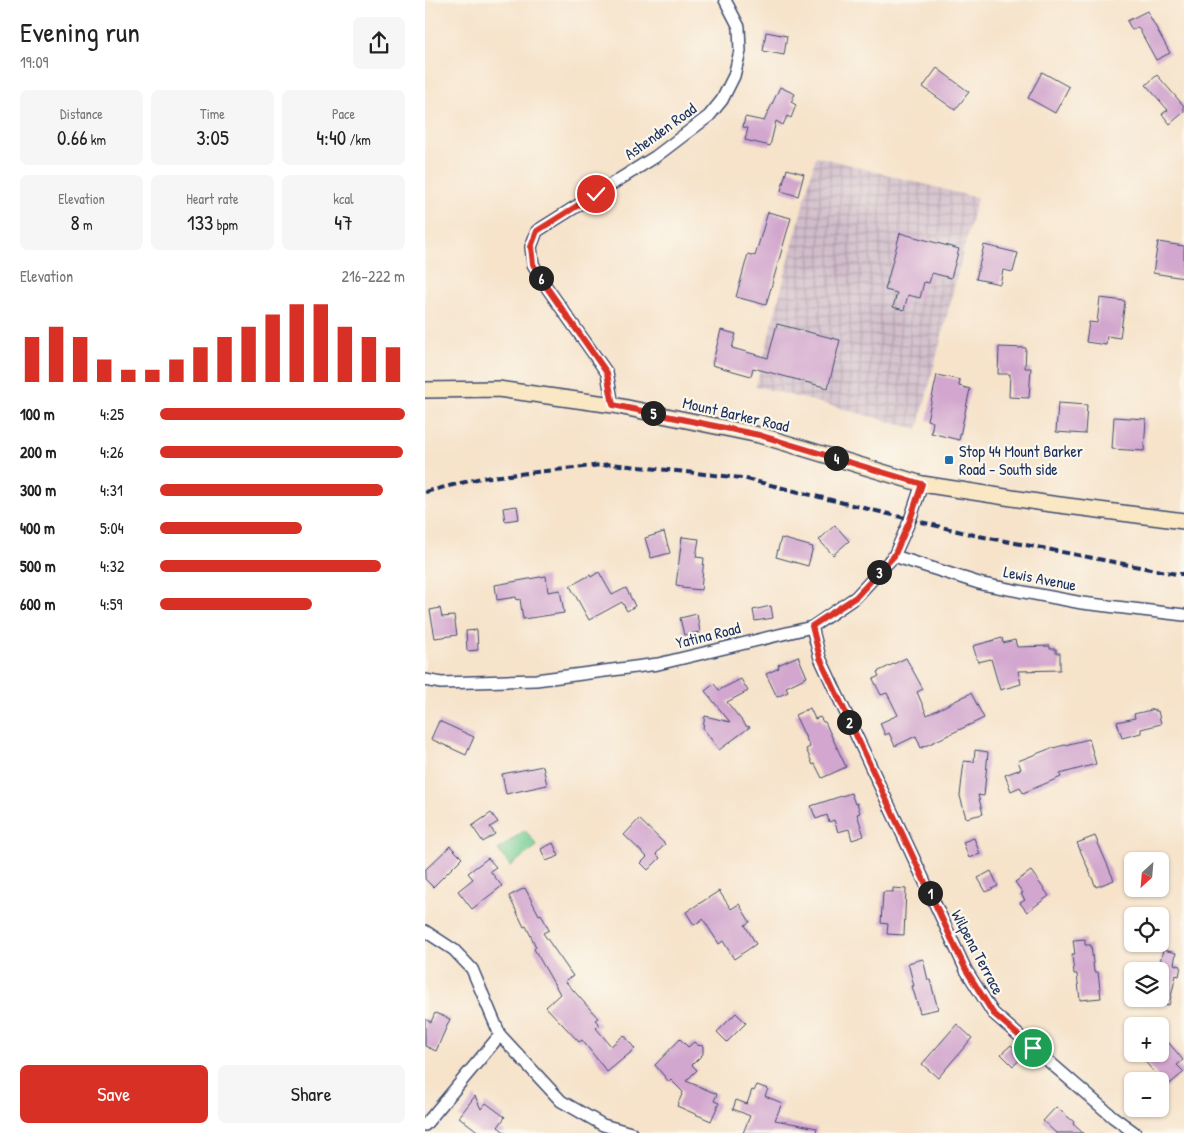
<!DOCTYPE html>
<html lang="en">
<head>
<meta charset="utf-8">
<style>
  :root { --surface:#fff; --page:#f6f6f6; --text:#222; --muted:#767676; --accent:#d93025 }
  body { margin:0; font-family:"Patrick Hand",sans-serif; background:var(--page); color:var(--text); height:100vh; display:flex; flex-direction:column; font-size:19px; white-space:nowrap }
  * { box-sizing:border-box; margin:0 }
  p { font-size:16px; color:var(--muted) }
  .icon { flex:none; width:28px; height:28px; fill:none; stroke:currentColor; stroke-width:2; stroke-linecap:round; stroke-linejoin:round }
  .map { position:relative; flex:1; overflow:hidden }
  .sheet { display:flex; flex-direction:column; background:var(--surface); width:425px }
  .sheet>* { flex:none }
  .needle { width:32px; rotate:206deg }
  .buttons { position:absolute; left:699px; top:852px; display:grid; gap:10px }
  .buttons a { display:grid; place-items:center; width:45px; height:45px; border-radius:8px; background:var(--surface); box-shadow:0 1px 4px #0004; font-size:25px }
  .pin { position:absolute; display:grid; place-items:center; width:42px; height:42px; color:#fff; margin:-21px; border:2px solid #fff; border-radius:50%; box-shadow:0 1px 5px #0007 }
  .km { position:absolute; width:25px; height:25px; margin:-12px; border-radius:50%; background:#222; color:#fff; font-size:14px; line-height:25px; text-align:center }
  .round { display:grid; place-items:center; flex:none; width:52px; height:52px; border-radius:8px; background:var(--page) }
  .summary { display:flex; align-items:center; justify-content:space-between; height:85px; padding:0 20px }
  h1 { font-size:28px; font-weight:600; line-height:38px }
  .figures { display:grid; grid-template-columns:repeat(3,1fr); gap:8px; height:85px; padding:5px 20px }
  .figures div { display:grid; align-content:center; border-radius:8px; background:var(--page); text-align:center }
  .figures b { font-size:21px; font-weight:600 }
  .figures small { font-size:14px; font-weight:400 }
  .figures p { font-size:14px }
  .chart { height:140px; padding:10px 20px }
  .chart p { display:flex; justify-content:space-between }
  .chart svg { width:100%; height:90px; margin-top:5px; stroke:var(--accent); stroke-width:6 }
  .button { display:flex; gap:10px; margin-top:auto; padding:10px 20px }
  .button a { flex:1; height:58px; border-radius:8px; background:var(--accent); color:#fff; font-size:20px; font-weight:600; line-height:58px; text-align:center }
  .button a+a { background:var(--page); color:var(--text) }
  ul { padding:0 20px; list-style:none; font-size:16px }
  li { display:grid; grid-template-columns:80px 60px 1fr; align-items:center; height:38px }
  li i { height:12px; border-radius:6px; background:var(--accent) }
  main { display:flex; flex:1; min-height:0 }
  .map>svg:first-child { display:block }
  .industrial { fill:url(#industrial-grid) }
  .green { fill:#76ce94; stroke:#487e79 }
  .building { fill:#d2a6ce }
  .lines { fill:none; stroke-linecap:round; stroke-linejoin:round }
  .street-casing { stroke:#3c4a6e; stroke-width:14 }
  .secondary-casing { stroke:#3c4a6e; stroke-width:18 }
  .street { stroke:#fff; stroke-width:11 }
  .secondary { stroke:#fae7c3; stroke-width:15 }
  .rail { stroke:#1b2f5e; stroke-width:4; stroke-dasharray:8 4; stroke-linecap:butt }
  .route-casing { stroke:#fff; stroke-width:10 }
  .route { stroke:#d93025; stroke-width:6 }
  .poi-dot { fill:#1f6fb2; stroke:#fbf7ec; stroke-width:2 }
  .labels { text-anchor:middle; stroke-width:4.5; stroke-linejoin:round; paint-order:stroke }
  .street-label { font-size:16px; fill:#1b2f5e; stroke:#fbf7ec }
  .poi-label { font-size:16px; fill:#1b2f5e; stroke:#fbf7ec; text-anchor:start }
</style>
</head>
<body>
<main>
<section class="sheet">
<div class="summary"><div><h1>Evening run</h1><p>19:09</p></div><a class="round"><svg class="icon" aria-label="share" viewBox="0 0 24 24"><path d="M12 15V3M7 8l5-5 5 5M5 13v7h14v-7"/></svg></a></div>
<div class="figures">
<div><p>Distance</p><b>0.66<small> km</small></b></div>
<div><p>Time</p><b>3:05</b></div>
<div><p>Pace</p><b>4:40<small> /km</small></b></div>
</div>
<div class="figures">
<div><p>Elevation</p><b>8<small> m</small></b></div>
<div><p>Heart rate</p><b>133<small> bpm</small></b></div>
<div><p>kcal</p><b>47</b></div>
</div>
<div class="chart"><p><span>Elevation</span>216–222 m</p>
<svg viewBox="0 0 160 44" preserveAspectRatio="none"><path d="M5 44V22M15 44V17M25 44V22M35 44V33M45 44V38M55 44V38M65 44V33M75 44V27M85 44V22M95 44V17M105 44V11M115 44V6M125 44V6M135 44V17M145 44V22M155 44V27"/></svg>
</div>
<ul>
<li><b>100 m</b>4:25<i style="width:100%"></i></li>
<li><b>200 m</b>4:26<i style="width:99%"></i></li>
<li><b>300 m</b>4:31<i style="width:91%"></i></li>
<li><b>400 m</b>5:04<i style="width:58%"></i></li>
<li><b>500 m</b>4:32<i style="width:90%"></i></li>
<li><b>600 m</b>4:59<i style="width:62%"></i></li>
</ul>
<div class="button"><a>Save</a><a>Share</a></div>
</section>
<div class="map">
<svg width="759" height="1133" viewBox="0 0 759 1133">
  <defs>
    <pattern id="industrial-grid" width="8" height="8" patternUnits="userSpaceOnUse" patternTransform="scale(1.25)"><rect width="8" height="8" fill="#d1bdca"/><path d="M0 4h8M4 0v8" fill="none" stroke="#a99aa7"/></pattern>
  </defs>
  <rect width="100%" height="100%" fill="#fbf7ec"/>
  <filter id="ink" filterUnits="userSpaceOnUse"><feTurbulence type="fractalNoise" baseFrequency=".02" numOctaves="2"/><feDisplacementMap in="SourceGraphic" scale="10" xChannelSelector="R" yChannelSelector="G"/><feConvolveMatrix kernelMatrix="1 2 1 2 8 2 1 2 1" color-interpolation-filters="sRGB"/></filter>
  <filter id="wash" filterUnits="userSpaceOnUse"><feTurbulence type="fractalNoise" baseFrequency=".0096" numOctaves="4" result="noise"/><feDisplacementMap in="SourceGraphic" scale="20" xChannelSelector="R" yChannelSelector="G"/><feGaussianBlur stdDeviation="1.12" result="paint"/><feColorMatrix in="noise" values="0 0 0 0 0 0 0 0 0 0 0 0 0 0 0 0 0 1.4 0 .05"/><feComposite in="paint" operator="in"/></filter>
  <g filter="url(#wash)">
    <rect width="100%" height="100%" fill="#f6e3ca"/>
    <!-- industrial -->
    <path class="industrial" d="M391,156L552,198L493,429L331,386Z"/>
    <!-- green -->
    <path class="green" d="M100,830L112,846L85,866L73,850Z"/>
    <g id="blocks">
      <!-- building -->
      <path class="building" d="M722,11L745,53L731,60L713,27L707,30L702,21Z
        M341,32L362,36L359,55L338,51Z
        M512,68L544,92L530,110L498,87Z
        M617,72L644,87L630,113L603,98Z
        M732,75L759,106V112L745,124L737,114L743,110L721,85Z
        M355,87L370,94L366,102L371,105L366,118L362,116L358,125L351,121L345,146L320,140L323,128L318,127L320,117L339,121Z
        M362,169L379,174L373,196L356,191Z
        M343,212L366,218L341,305L311,297L323,254L330,256Z
        M475,233L534,249L526,278L507,273L504,283L499,282L495,298L483,295L479,310L468,307L472,293L460,290Z
        M733,242L759,246V278L728,273Z
        M559,245L593,253L588,272L578,270L575,284L551,279Z
        M675,298L700,301L695,338L682,336L681,345L661,342L664,322L672,323Z
        M352,324L415,340L403,388L328,368L326,376L287,365L296,330L311,334L307,348L343,358Z
        M574,347L601,348L600,368H606L604,398L584,397L585,374H573Z
        M512,375L535,380L534,386L545,389L534,440L506,433L508,422L502,420Z
        M633,403L662,405L660,434L631,432Z
        M689,417L721,419L719,451L687,449Z
        M92,506L94,519L80,521L78,508Z
        M410,525L424,541L408,555L394,540Z
        M239,532L245,553L226,558L220,538Z
        M257,537L274,539L271,557L279,558L276,590L257,588L258,586L251,585Z
        M356,538L388,547L383,566L351,557Z
        M174,572L187,595L201,588L210,606L202,611L197,602L164,620L145,586L165,575L166,577Z
        M121,576L123,592L135,590L139,613L98,619L95,599L92,600L91,597L72,600L70,585Z
        M346,606L348,618L330,621L328,610Z
        M15,608L17,617L29,616L32,635L10,638L5,610Z
        M272,614L275,632L259,635L255,618Z
        M52,630L53,650L42,651L41,631Z
        M577,638L578,643L590,640L592,647L625,646V649H631V653H635V670L593,671L596,684L575,690L566,659L553,662L548,646Z
        M373,656L382,677L361,687L363,692L352,697L341,674L354,668L353,665Z
        M481,658L498,689L492,692L502,715L546,693L559,718L496,748L491,736L470,746L464,733L460,735L455,723L473,715L462,693L456,695L448,679L454,676L452,672Z
        M316,679L323,691L302,702L321,726L325,727L294,750L278,728L280,716L305,722L280,691L289,684L294,690Z
        M385,708L390,719L395,717L398,722H400L421,767L397,778L390,764L388,765L381,749L385,747L370,715Z
        M730,709V711H733L736,724L716,729V733L697,738L692,722L710,718L709,714Z
        M14,721L49,737L41,755L6,739Z
        M664,739L671,764L635,774L636,777L598,793L595,787L586,791L580,775L596,769L593,761L624,749Z
        M550,750L563,752L559,796L553,795L558,814L541,818L535,796L539,761L549,762Z
        M118,766L122,785L81,794L77,774Z
        M426,793L430,804L432,803L435,813L432,814L439,836L427,840L424,829L413,832L409,820L404,822L402,815L391,819L386,806Z
        M66,813L73,822L65,827L70,834L58,842L47,826Z
        M214,819L240,844L231,854L235,858L223,870L216,863L222,857L199,835Z
        M670,836L689,880L671,887L652,843Z
        M549,838L555,854L544,858L538,842Z
        M128,843L134,856L121,861L116,849Z
        M25,846L37,858L8,887L0,879V870Z
        M63,858L71,867L65,871L77,886L47,909L33,891L48,879L43,873Z
        M566,871L573,886L561,892L553,878Z
        M606,871L624,896L602,912L595,903L600,900L596,894L598,893L590,882Z
        M100,888L114,915L116,914L124,930L118,933L148,976L140,981L173,1018L170,1020L175,1025L171,1028L186,1046L199,1035L210,1049L182,1072L157,1040L154,1042L121,1007L135,994L109,949L111,947L101,926L99,927L84,896Z
        M468,888L481,889L479,935L462,934L463,924L456,923L458,892H468Z
        M294,891L306,909L314,904L325,922L320,925L331,944L309,959L298,941L294,944L278,919L269,925L261,912Z
        M660,939V945H666L669,972H673L676,998L655,1000L652,974H649L647,954H650L648,940Z
        M738,950L751,953L749,964L756,966L754,976L751,975L744,1005L735,1003V971H733Z
        M498,959L503,980H505L513,1009L495,1013L487,986H489L483,963Z
        M10,1013L25,1019L11,1051L0,1046V1019L6,1022Z
        M311,1013L321,1023L302,1042L292,1032Z
        M532,1024L547,1038L513,1078L497,1064Z
        M255,1039L263,1047L269,1042L272,1045L278,1046V1054L267,1065L272,1070L261,1081L292,1094L289,1101L294,1103L286,1121L252,1106L258,1092L246,1080L244,1082L230,1065Z
        M744,1043L758,1060L752,1065L759,1072L735,1092V1079L717,1058L722,1054H735V1050Z
        M586,1045L598,1057L588,1066L576,1054Z
        M332,1085L343,1089L340,1096L357,1103L350,1120L392,1128L391,1133H318L325,1116L308,1109L311,1100L322,1104L327,1090L329,1091Z
        M50,1096L56,1109L61,1103L80,1117L73,1127L81,1133H55L34,1117Z
        M631,1107L649,1122L648,1124L658,1133H631L618,1121Z"/>
    </g>
  </g>
  <g filter="url(#ink)">
    <use href="#blocks" fill-opacity="0" stroke="#3c4a6e" stroke-width="1"/>
    <g class="lines">
      <defs>
        <path id="street" d="M188,405L182,373L118,282L108,264L106,247L112,231L230,157L284,116L297,100L309,76L315,51L314,27L300,0
          M469,556L557,584L657,603L759,615
          M387,627L395,658L541,970L568,1013L688,1117L710,1133
          M0,680L16,683L111,680L233,664L387,627L431,597L469,556L485,520L497,484
          M0,931L29,950L47,969L75,1035L136,1101L178,1125L206,1133
          M0,1125L75,1035"/>
        <path id="secondary" d="M0,390L73,389L188,405L334,435L497,484L619,503L759,521"/>
      </defs>
      <!-- street casing -->
      <use href="#street" class="street-casing"/>
      <!-- secondary casing -->
      <use href="#secondary" class="secondary-casing"/>
      <!-- street -->
      <use href="#street" class="street"/>
      <!-- secondary -->
      <use href="#secondary" class="secondary"/>
      <!-- rail -->
      <path class="rail" d="M0,492L56,478L186,464L317,478L549,535L751,574H759"/>
    </g>
  </g>
  <g class="lines" filter="url(#ink)">
    <defs>
      <path id="route" d="M171,194L112,231L106,247L108,264L118,282L182,373L188,405L334,435L497,484L485,520L469,556L431,597L387,626L395,658L541,970L568,1013L608,1048"/>
    </defs>
    <!-- route casing -->
    <use href="#route" class="route-casing"/>
    <!-- route -->
    <use href="#route" class="route"/>
  </g>
  <!-- markers -->
  <rect class="poi-dot" x="519" y="455" width="10" height="10" rx="2.5"/>
  <g class="labels">
    <!-- street labels -->
    <g class="street-label">
      <text transform="translate(235 131) rotate(-36)" y="6">Ashenden Road</text>
      <text transform="translate(311 414) rotate(13)" y="6">Mount Barker Road</text>
      <text transform="translate(615 578) rotate(11)" y="6">Lewis Avenue</text>
      <text transform="translate(283 635) rotate(-14)" y="6">Yatina Road</text>
      <text transform="translate(553 952) rotate(62)" y="6">Wilpena Terrace</text>
    </g>
    <!-- poi labels -->
    <g class="poi-label">
      <text x="534" y="457">Stop 44 Mount Barker<tspan x="534" dy="18">Road - South side</tspan></text>
    </g>
  </g>
</svg>
<div class="buttons">
<a><svg class="needle" viewBox="-14 -14 28 28"><path d="M0-13l5 13h-10z" fill="#e53935"/><path d="M0 13l5-13h-10z" fill="#767676"/></svg></a>
<a><svg class="icon" aria-label="locate" viewBox="0 0 24 24"><circle cx="12" cy="12" r="6"/><path d="M12 2v4M12 18v4M2 12h4M18 12h4"/></svg></a>
<a><svg class="icon" aria-label="layers" viewBox="0 0 24 24"><path d="M12 4l9 5-9 5-9-5zM3 14l9 5 9-5"/></svg></a>
<a>+</a>
<a>−</a>
</div>
<div class="pin" style="left:608px;top:1048px;background:#1e9e55"><svg class="icon" aria-label="arrive" viewBox="0 0 24 24"><path d="M6 21V4h12l-3 4 3 4H6"/></svg></div>
<div class="pin" style="left:171px;top:194px;background:#d93025"><svg class="icon" aria-label="check" viewBox="0 0 24 24"><path d="M5 12l5 5 9-10"/></svg></div>
<b class="km" style="left:505px;top:893px">1</b>
<b class="km" style="left:424px;top:722px">2</b>
<b class="km" style="left:454px;top:572px">3</b>
<b class="km" style="left:411px;top:458px">4</b>
<b class="km" style="left:228px;top:413px">5</b>
<b class="km" style="left:116px;top:278px">6</b>
</div>
</main>
</body>
</html>
